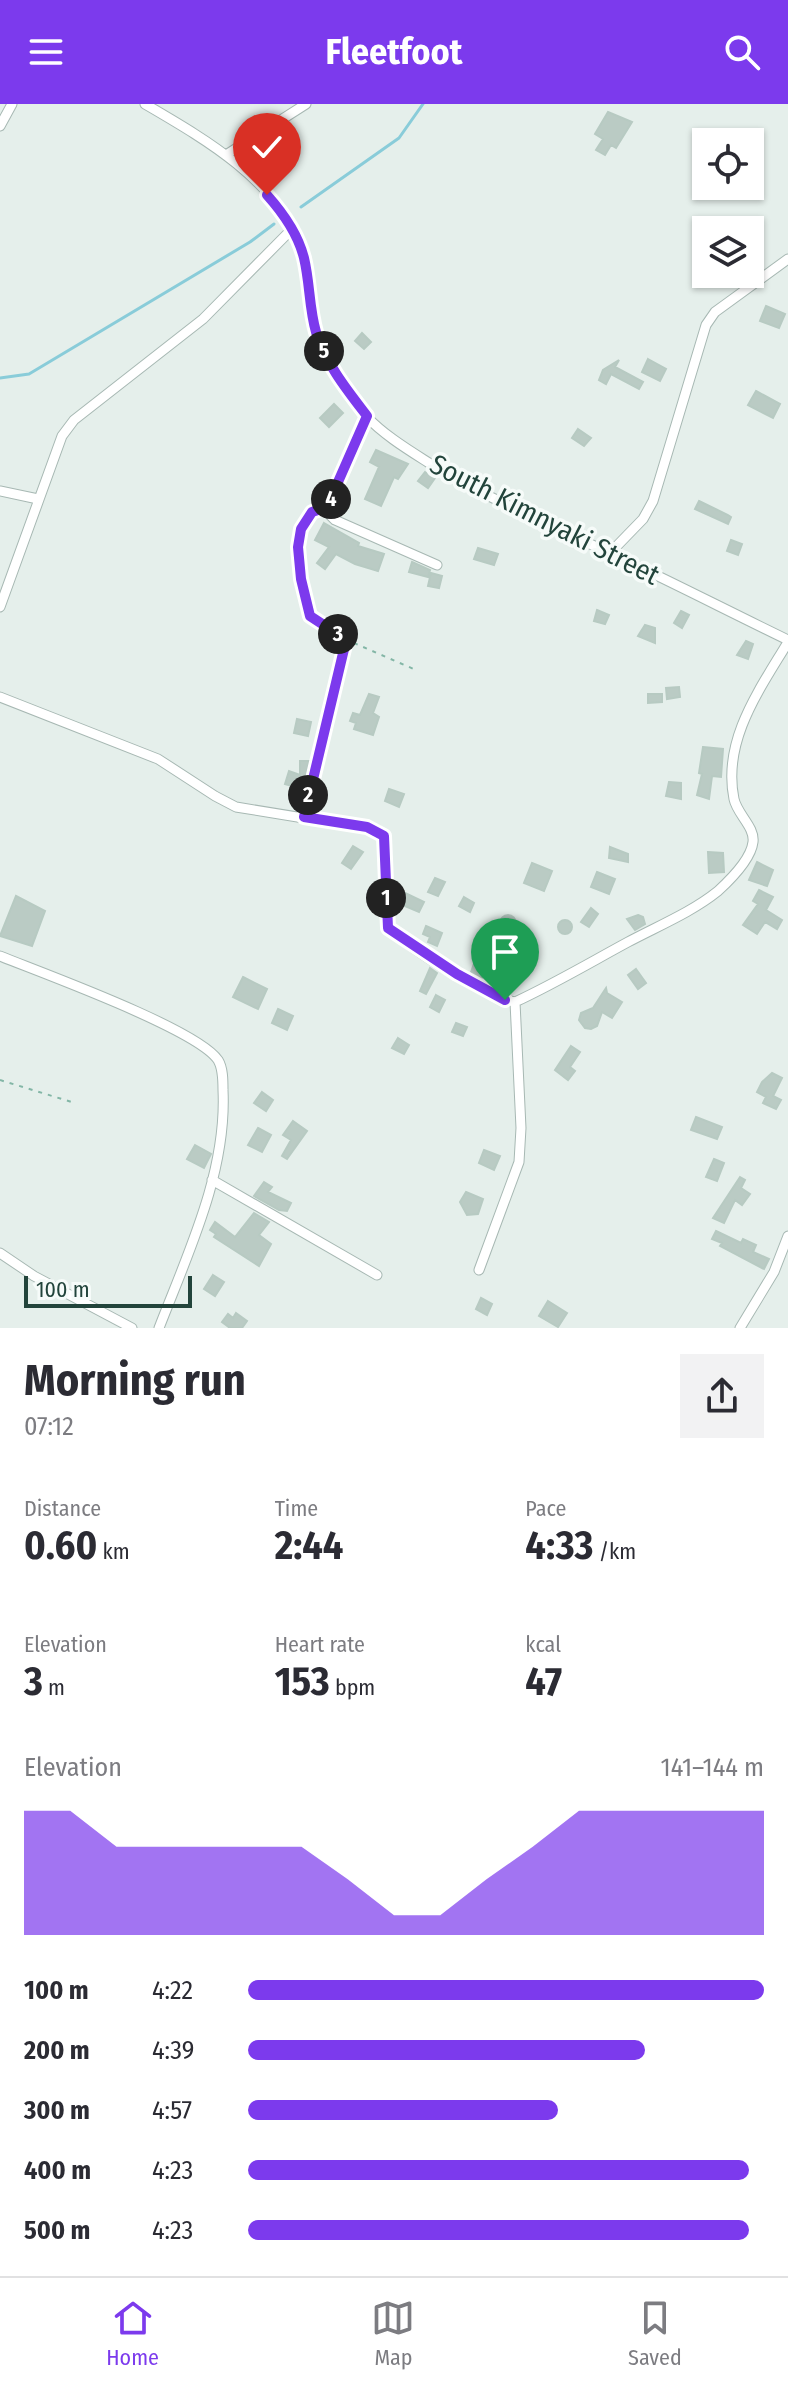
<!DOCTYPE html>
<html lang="en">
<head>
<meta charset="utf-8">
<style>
  :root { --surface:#fff; --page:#f2f2f3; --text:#2b2b33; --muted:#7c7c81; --line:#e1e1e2; --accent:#7c3aed }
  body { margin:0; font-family:"Fira Sans Condensed",sans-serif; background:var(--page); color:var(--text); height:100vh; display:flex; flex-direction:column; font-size:30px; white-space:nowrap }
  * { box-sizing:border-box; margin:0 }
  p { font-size:26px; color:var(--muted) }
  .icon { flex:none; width:44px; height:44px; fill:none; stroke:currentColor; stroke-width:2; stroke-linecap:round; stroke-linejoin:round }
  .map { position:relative; height:1224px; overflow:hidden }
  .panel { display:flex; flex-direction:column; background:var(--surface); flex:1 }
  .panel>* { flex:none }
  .controls { position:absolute; left:692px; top:24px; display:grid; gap:16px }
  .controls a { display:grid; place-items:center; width:72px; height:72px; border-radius:0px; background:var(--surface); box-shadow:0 2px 6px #0004; font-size:40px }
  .scale { position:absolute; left:24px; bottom:20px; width:168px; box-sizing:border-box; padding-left:8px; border:4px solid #22443b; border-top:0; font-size:22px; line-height:28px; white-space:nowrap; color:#22443b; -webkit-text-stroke:6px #f6fbf9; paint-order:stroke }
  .pin { position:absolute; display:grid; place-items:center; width:68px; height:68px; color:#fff; margin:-82px -34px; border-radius:50% 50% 50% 0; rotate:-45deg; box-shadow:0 0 8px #0007 }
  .pin .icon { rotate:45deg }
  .km { position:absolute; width:40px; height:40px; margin:-20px; border-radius:50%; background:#222; color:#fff; font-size:22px; line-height:40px; text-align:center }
  .round { display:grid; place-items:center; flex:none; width:84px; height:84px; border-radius:0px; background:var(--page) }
  .headline { display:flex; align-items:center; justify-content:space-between; height:136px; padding:0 24px }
  h1 { font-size:44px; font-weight:700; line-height:60px }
  .metrics { display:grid; grid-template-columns:repeat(3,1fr); gap:12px; height:136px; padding:8px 24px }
  .metrics div { display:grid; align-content:center }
  .metrics b { font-size:40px; font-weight:700 }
  .metrics small { font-size:22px; font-weight:400 }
  .metrics p { font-size:22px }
  .chart { height:224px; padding:16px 24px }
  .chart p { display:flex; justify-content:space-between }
  .chart svg { width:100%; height:144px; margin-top:8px; fill:var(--accent); opacity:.7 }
  ul { padding:0 24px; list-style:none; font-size:26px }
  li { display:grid; grid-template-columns:128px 96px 1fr; align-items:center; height:60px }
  li i { height:20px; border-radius:10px; background:var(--accent) }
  header { display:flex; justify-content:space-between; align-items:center; height:104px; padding:0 24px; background:var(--accent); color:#fff; font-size:36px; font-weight:700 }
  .tab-bar { display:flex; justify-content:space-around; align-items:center; height:112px; border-top:2px solid var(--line); background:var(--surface); font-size:22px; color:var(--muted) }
  .tab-bar a { display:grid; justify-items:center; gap:4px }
  .tab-bar .selected { color:var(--accent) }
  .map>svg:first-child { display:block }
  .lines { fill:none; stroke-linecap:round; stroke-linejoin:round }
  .stream { stroke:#89ccd9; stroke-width:3 }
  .building { fill:#bacbc4; stroke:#b7cac2; stroke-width:2 }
  .minor-casing { stroke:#a7b8b3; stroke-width:11 }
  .path { stroke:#83b6a6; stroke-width:2; stroke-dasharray:4 6; stroke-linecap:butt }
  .minor { stroke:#fff; stroke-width:9 }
  .route-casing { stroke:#fff; stroke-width:16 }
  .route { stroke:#7c3aed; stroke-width:10 }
  .labels { text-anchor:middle; stroke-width:7; stroke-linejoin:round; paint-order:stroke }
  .street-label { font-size:28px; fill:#22443b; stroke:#f6fbf9 }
</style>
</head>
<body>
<header><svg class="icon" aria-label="menu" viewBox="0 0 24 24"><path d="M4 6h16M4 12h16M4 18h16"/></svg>Fleetfoot<svg class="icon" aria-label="search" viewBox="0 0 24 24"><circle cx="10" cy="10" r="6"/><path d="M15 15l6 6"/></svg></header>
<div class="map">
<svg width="788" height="1224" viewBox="0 0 788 1224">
  <rect width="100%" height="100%" fill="#e5efeb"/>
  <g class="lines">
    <!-- stream -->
    <path class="stream" d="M301,103L399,34L423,0
      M0,274L29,270L250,138L274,120"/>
  </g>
  <!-- building -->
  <path class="building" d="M608,8L632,18L616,44L611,41L605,51L596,46L603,35L595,30Z
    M766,202L785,210L779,224L760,217Z
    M362,229L371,238L364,245L355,237Z
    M648,255L666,265L660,277L642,268Z
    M619,256L615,263L643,278L639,285L611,270L606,280L599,276L603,266Z
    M756,287L780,300L773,314L748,301Z
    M334,300L343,309L329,323L320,314Z
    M578,325L591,334L584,342L572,334Z
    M376,346L408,360L398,375L394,373L381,402L365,395L379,363L370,358Z
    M425,368L435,374L428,384L418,377Z
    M699,397L728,411L731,413L728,420L695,405Z
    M324,419L359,439L358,442L384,450L378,467L355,460L336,450L325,465L317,459L329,443L315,436Z
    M731,436L742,440L738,451L727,447Z
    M478,444L498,450L494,461L474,455Z
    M412,458L430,466L428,473L409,468Z
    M431,469L442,472L439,484L428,482Z
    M597,506L609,511L605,520L594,517Z
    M681,507L689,511L682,524L674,519Z
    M645,521L655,524V539L638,532Z
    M746,537L753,540L748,555L737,551Z
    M679,583L680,593L667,595L666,584Z
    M369,590L379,593L373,609L379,613L373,631L354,625L356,619L350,617L353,609L360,611Z
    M648,590H662V598L648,599Z
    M297,615L311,618L308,632L294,629Z
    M703,643L723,645L721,673L712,672L709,695L697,691L702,670L699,669Z
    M300,657H309L303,685L285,680L289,667L300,671Z
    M669,678L681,679V695L666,692Z
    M389,685L404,690L399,703L385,697Z
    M353,742L363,748L351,765L342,759Z
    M610,743L628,750V758L609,754Z
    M708,748L723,749L724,768L709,769Z
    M757,758L773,766L767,782L749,776Z
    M532,759L552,767L544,787L524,779Z
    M597,768L615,775L609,790L591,783Z
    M435,774L445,778L438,792L428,788Z
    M759,786L773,793L766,806L782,816L777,825L765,818L757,830L743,821L758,800L753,797Z
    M405,789L424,798L419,808L400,800Z
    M16,792L45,807L32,842L0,832Z
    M464,793L474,799L470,808L459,802Z
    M591,804L598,810L589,823L581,818Z
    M638,811L643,813L645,820L635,826L627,815Z
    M500 819a8 8 0 1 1 16 0a8 8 0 1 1-16 0Z
    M558 823a7 7 0 1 1 14 0a7 7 0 1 1-14 0Z
    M426,822L442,829L437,842L428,838L430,833L423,830Z
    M477,851L505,861L507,870L503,877L494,876L484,868L481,876L470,871Z
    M430,864L437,869L426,890L420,887Z
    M636,865L646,879L638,885L628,871Z
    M243,873L267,885L258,905L233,893Z
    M606,884L607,889L622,898L612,914L602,908L597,922L591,925L585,924L579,916L581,909L593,904Z
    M436,891L445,896L439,908L430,903Z
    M278,905L293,912L287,926L272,919Z
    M456,919L467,923L463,932L452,928Z
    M398,934L409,941L404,950L392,944Z
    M571,942L580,948L570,963L575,967L568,976L555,966Z
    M772,969L782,974L773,992L781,996L776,1005L763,999L766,993L757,988L762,978Z
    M262,988L273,996L266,1007L254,999Z
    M696,1013L722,1023L717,1035L691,1026Z
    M293,1017L307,1027L287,1055L282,1052L291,1036L283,1031Z
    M258,1024L271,1031L262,1048L248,1041Z
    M195,1041L211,1050L204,1064L187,1055Z
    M484,1046L500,1052L494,1066L479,1059Z
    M714,1055L724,1059L717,1077L706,1073Z
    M740,1073L745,1076L741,1084L750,1090L742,1101L735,1096L724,1119L713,1114Z
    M264,1078L272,1083L268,1088L291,1099L287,1107L279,1106L254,1092Z
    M466,1088L483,1095L478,1110L467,1111L460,1098Z
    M254,1109L269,1118L259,1131L271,1140L259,1162L214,1133L216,1130L210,1126L215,1118L235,1133Z
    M716,1127L741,1139L743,1135L756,1141L753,1148L769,1155L764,1165L720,1142L722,1139L712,1135Z
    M213,1171L224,1178L215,1192L204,1185Z
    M481,1194L492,1200L487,1211L476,1205Z
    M548,1197L567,1209L558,1223L539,1212Z
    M236,1209L247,1217L242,1224H230L222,1218L228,1210L233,1214Z"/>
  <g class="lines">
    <defs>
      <path id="minor" d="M145,0C203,34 274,74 300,140C308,162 307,184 311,206C318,245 340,282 366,312C384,331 407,345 429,359C489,395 551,422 614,451C672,478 730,508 788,536
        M0,22L12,0
        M226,51L306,0
        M367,312L327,403L328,409L335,416L437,461
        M0,387L38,395
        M610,449L643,415L653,397L706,221L715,208L788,155
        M0,503L62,332L74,316L203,215L293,124
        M0,593L158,655L215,692L236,703L377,726L384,732L385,741L388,824C414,847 483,892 515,898C554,880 591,858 628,838C658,822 692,808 718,787C730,776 751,755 753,738C755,723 737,710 734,695C722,636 760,585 788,538
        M304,713L344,547L342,533L310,512C301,486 283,406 327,403
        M0,852C42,869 197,925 218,956C223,964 223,976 223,986C227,1068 188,1149 159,1224
        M212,1076L377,1171
        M0,1149L34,1172L132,1224
        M479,1166L519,1058L521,1024L515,898
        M740,1224L774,1168L788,1132"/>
    </defs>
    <!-- minor casing -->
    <use href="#minor" class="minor-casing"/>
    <!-- path -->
    <path class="path" d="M354,539L416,566
      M0,976L75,999"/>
    <!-- minor -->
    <use href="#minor" class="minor"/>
  </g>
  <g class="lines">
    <defs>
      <path id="route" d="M267,91C284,110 298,130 304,154C310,179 309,204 316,228C326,260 347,286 367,312L327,403L312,408L301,425L298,443L301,475L310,512L342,533L345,541L304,713L367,723L384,732L388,824L457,870L505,896"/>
    </defs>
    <!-- route casing -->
    <use href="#route" class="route-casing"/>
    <!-- route -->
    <use href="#route" class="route"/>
  </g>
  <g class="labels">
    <!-- street labels -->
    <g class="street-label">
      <text transform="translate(545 415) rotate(27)" y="10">South Kimnyaki Street</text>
    </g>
  </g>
</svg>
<div class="controls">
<a><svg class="icon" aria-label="locate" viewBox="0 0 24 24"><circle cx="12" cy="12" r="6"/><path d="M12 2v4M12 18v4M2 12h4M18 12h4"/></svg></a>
<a><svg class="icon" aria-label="layers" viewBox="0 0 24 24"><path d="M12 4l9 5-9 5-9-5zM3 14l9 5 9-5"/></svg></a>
</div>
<div class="scale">100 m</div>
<div class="pin" style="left:505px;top:896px;background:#1e9e55"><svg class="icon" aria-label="arrive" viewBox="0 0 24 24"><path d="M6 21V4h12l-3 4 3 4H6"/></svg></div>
<div class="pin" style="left:267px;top:91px;background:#d93025"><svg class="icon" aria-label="check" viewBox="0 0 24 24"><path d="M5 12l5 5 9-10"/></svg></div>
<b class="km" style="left:386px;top:794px">1</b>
<b class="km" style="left:308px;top:691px">2</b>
<b class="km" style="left:338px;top:530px">3</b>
<b class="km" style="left:331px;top:395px">4</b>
<b class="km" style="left:324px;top:247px">5</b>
</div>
<section class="panel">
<div class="headline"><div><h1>Morning run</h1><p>07:12</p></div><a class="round"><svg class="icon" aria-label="share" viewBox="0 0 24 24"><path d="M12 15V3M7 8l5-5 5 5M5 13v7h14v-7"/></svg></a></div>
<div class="metrics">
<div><p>Distance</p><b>0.60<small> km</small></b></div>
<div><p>Time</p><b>2:44</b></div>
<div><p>Pace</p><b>4:33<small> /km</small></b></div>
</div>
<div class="metrics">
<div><p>Elevation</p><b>3<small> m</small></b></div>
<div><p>Heart rate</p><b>153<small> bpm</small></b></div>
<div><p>kcal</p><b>47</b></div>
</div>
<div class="chart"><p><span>Elevation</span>141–144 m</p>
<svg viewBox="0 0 160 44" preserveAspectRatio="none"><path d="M0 44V6L10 6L20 17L30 17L40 17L50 17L60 17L70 27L80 38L90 38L100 27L110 17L120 6L130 6L140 6L150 6L160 6V44z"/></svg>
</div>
<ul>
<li><b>100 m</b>4:22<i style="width:100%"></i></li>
<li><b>200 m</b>4:39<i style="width:77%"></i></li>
<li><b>300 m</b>4:57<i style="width:60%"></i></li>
<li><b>400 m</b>4:23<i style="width:97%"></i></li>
<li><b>500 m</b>4:23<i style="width:97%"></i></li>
</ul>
</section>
<nav class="tab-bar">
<a class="selected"><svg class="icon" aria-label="home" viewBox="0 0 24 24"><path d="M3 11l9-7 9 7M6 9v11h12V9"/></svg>Home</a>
<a><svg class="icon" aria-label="map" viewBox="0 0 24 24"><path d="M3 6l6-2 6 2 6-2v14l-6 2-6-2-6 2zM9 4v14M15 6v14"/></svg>Map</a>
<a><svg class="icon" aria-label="saved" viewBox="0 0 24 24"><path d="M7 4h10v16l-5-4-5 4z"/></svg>Saved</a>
</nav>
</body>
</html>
